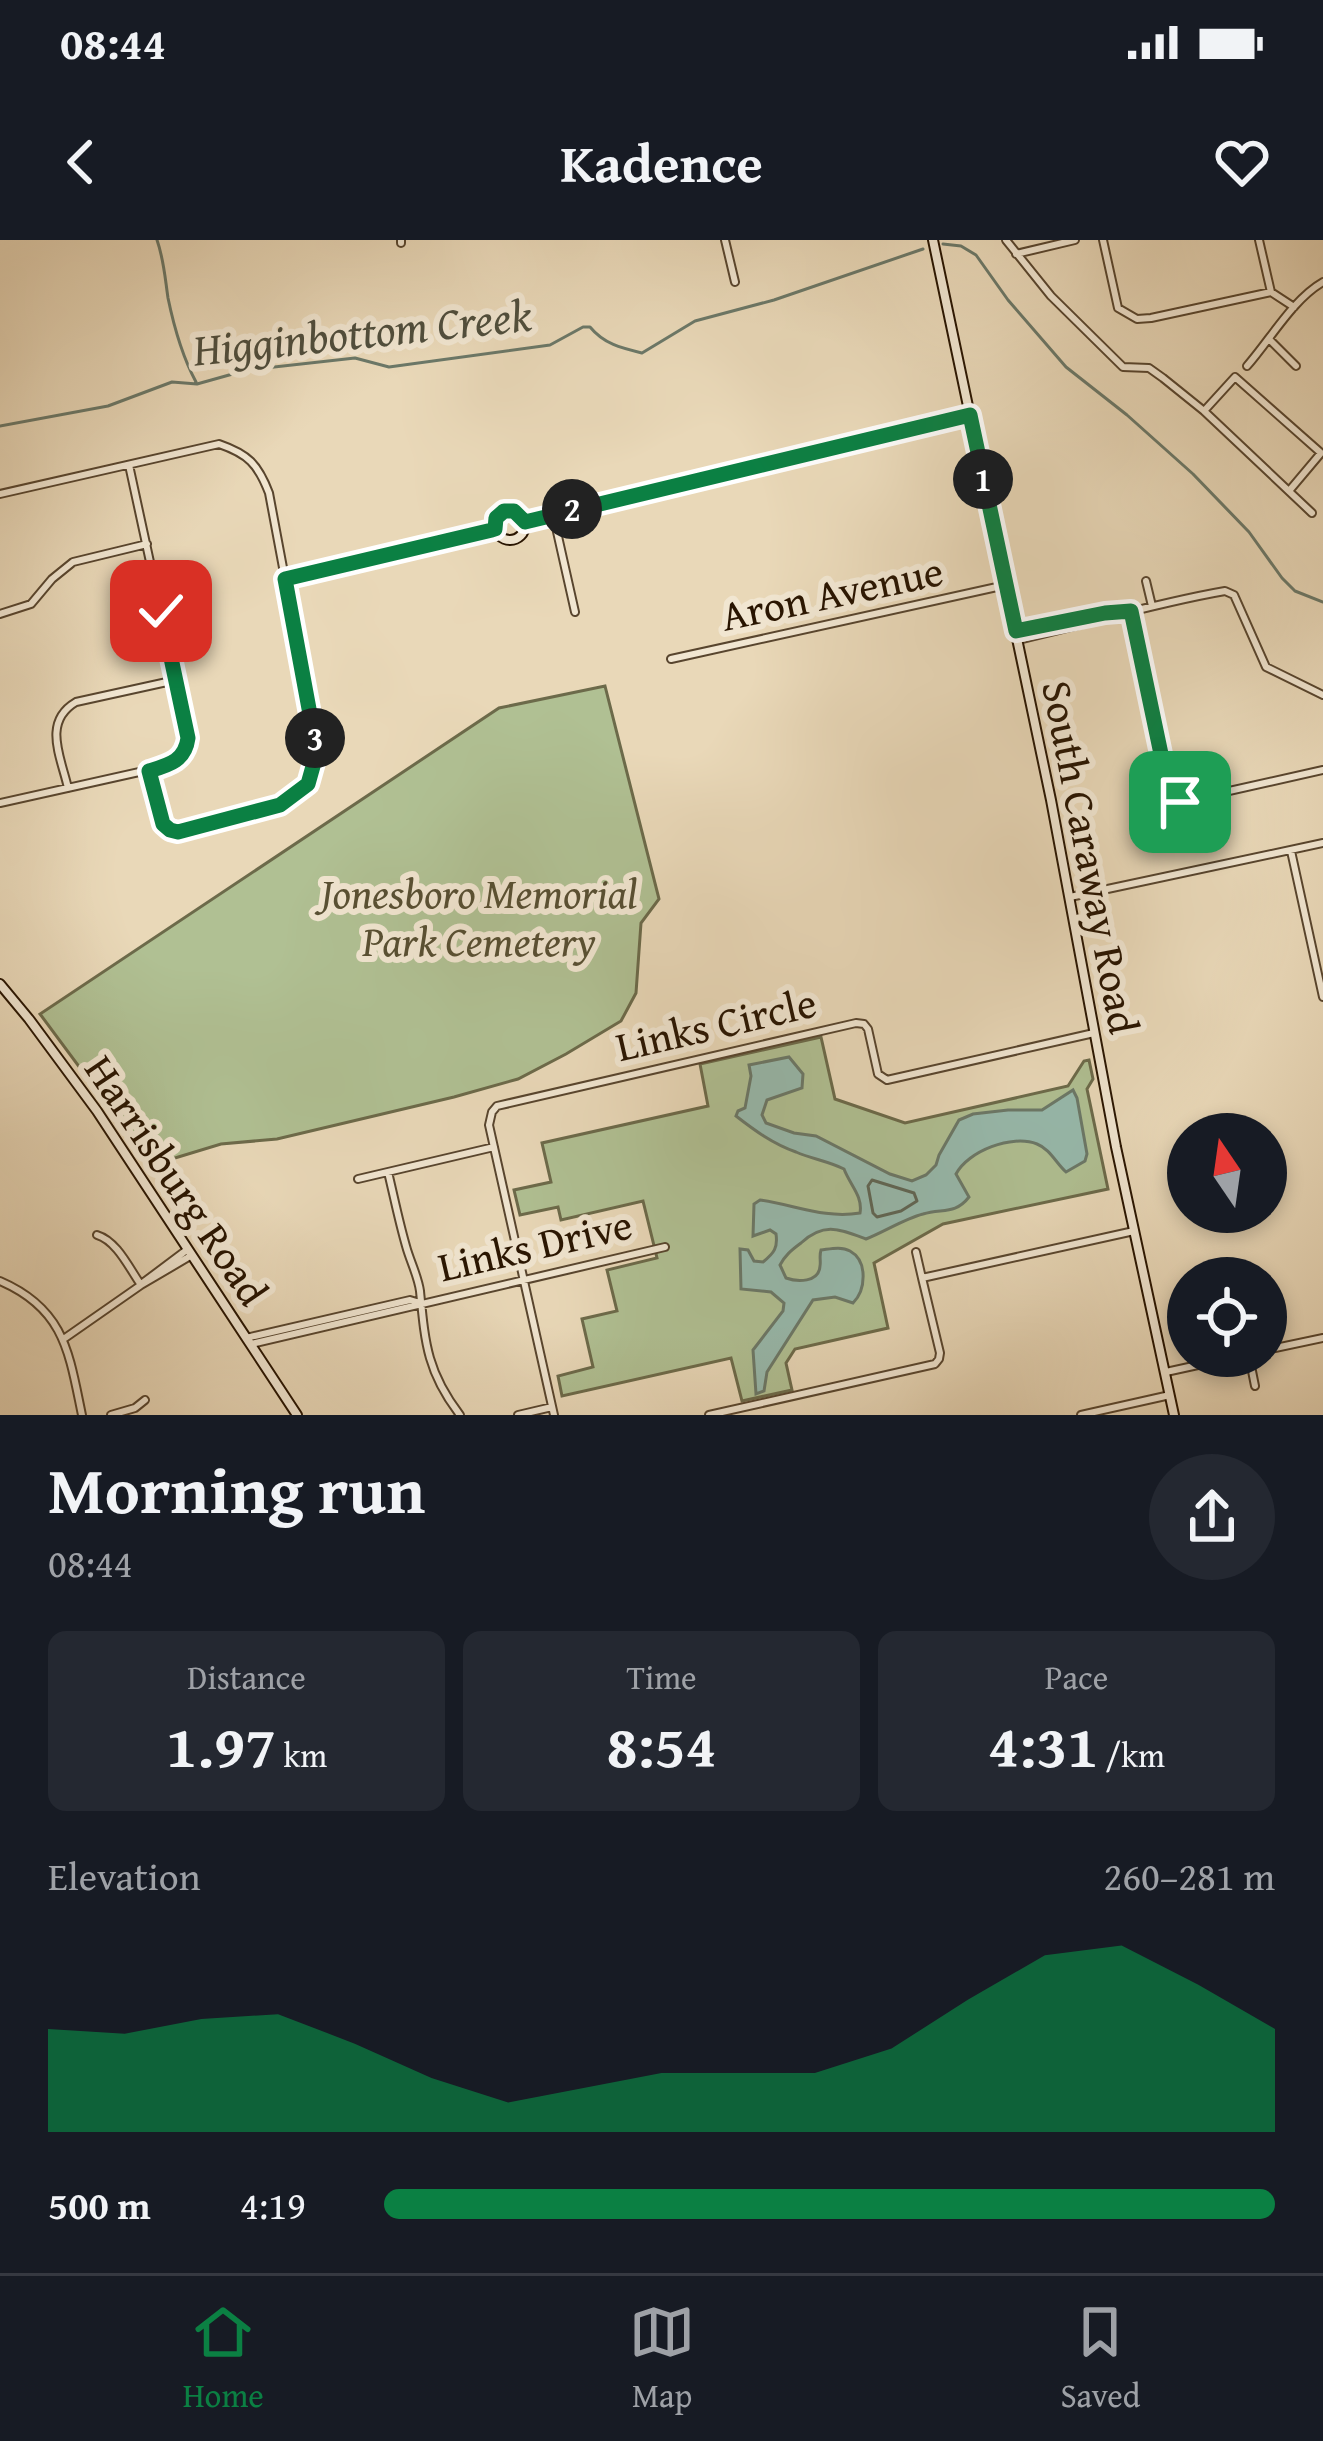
<!DOCTYPE html>
<html lang="en">
<head>
<meta charset="utf-8">
<style>
  :root { --surface:#171b24; --page:#242831; --text:#f1f3f6; --muted:#9ea1a6; --line:#363941; --accent:#0b8043 }
  body { margin:0; font-family:"Gentium Book Plus",serif; background:var(--page); color:var(--text); height:100vh; display:flex; flex-direction:column; font-size:45px; white-space:nowrap }
  * { box-sizing:border-box; margin:0 }
  p { font-size:39px; color:var(--muted) }
  .icon { flex:none; width:66px; height:66px; fill:none; stroke:currentColor; stroke-width:2; stroke-linecap:round; stroke-linejoin:round }
  .map { position:relative; height:1175px; overflow:hidden }
  .details { display:flex; flex-direction:column; background:var(--surface); flex:1 }
  .details>* { flex:none }
  .needle { width:78px; rotate:347deg }
  .buttons { position:absolute; left:1167px; top:873px; display:grid; gap:24px }
  .buttons a { display:grid; place-items:center; width:120px; height:120px; border-radius:50%; background:var(--surface); box-shadow:0 6px 18px #0003; font-size:60px }
  .pin { position:absolute; display:grid; place-items:center; width:102px; height:102px; color:#fff; margin:-51px; border-radius:24px; box-shadow:0 6px 18px #0006 }
  .km { position:absolute; width:60px; height:60px; margin:-30px; border-radius:50%; background:#222; color:#fff; font-size:33px; line-height:60px; text-align:center }
  .round { display:grid; place-items:center; flex:none; width:126px; height:126px; border-radius:63px; background:var(--page) }
  .summary { display:flex; align-items:center; justify-content:space-between; height:204px; padding:0 48px }
  h1 { font-size:66px; font-weight:800; line-height:90px }
  .stats { display:grid; grid-template-columns:repeat(3,1fr); gap:18px; height:204px; padding:12px 48px }
  .stats div { display:grid; align-content:center; border-radius:18px; background:var(--page); text-align:center }
  .stats b { font-size:60px; font-weight:800 }
  .stats small { font-size:33px; font-weight:400 }
  .stats p { font-size:33px }
  .chart { height:336px; padding:24px 48px }
  .chart p { display:flex; justify-content:space-between }
  .chart svg { width:100%; height:216px; margin-top:12px; fill:var(--accent); opacity:.7 }
  ul { padding:0 48px; list-style:none; font-size:39px }
  li { display:grid; grid-template-columns:192px 144px 1fr; align-items:center; height:90px }
  li i { height:30px; border-radius:15px; background:var(--accent) }
  .status { display:flex; justify-content:space-between; align-items:center; height:84px; padding:0 60px; background:var(--surface); direction:ltr }
  .status svg { height:33px; fill:currentColor }
  header { display:flex; justify-content:space-between; align-items:center; height:156px; padding:0 48px; background:var(--surface); font-size:54px; font-weight:800 }
  .dock { display:flex; justify-content:space-around; align-items:center; height:168px; border-top:3px solid var(--line); background:var(--surface); font-size:33px; color:var(--muted) }
  .dock a { display:grid; justify-items:center; gap:6px }
  .dock .on { color:var(--accent) }
  .map>svg:first-child { display:block }
  .green { fill:#b0c093; stroke:#6c6a4a; stroke-width:3 }
  .water { fill:#97baad; stroke:#6b7868; stroke-width:3 }
  .lines { fill:none; stroke-linecap:round; stroke-linejoin:round }
  .shore { stroke:#606756; stroke-width:3 }
  .stream { stroke:#6b7868; stroke-width:3 }
  .street-casing { stroke:#58452e; stroke-width:10 }
  .secondary-casing { stroke:#281400; stroke-width:12 }
  .street { stroke:#f1e6d1; stroke-width:6 }
  .secondary { stroke:#f1e6d1; stroke-width:8 }
  .route-casing { stroke:#fff; stroke-width:24 }
  .route { stroke:#0b8043; stroke-width:15 }
  .labels { text-anchor:middle; stroke-width:12; stroke-linejoin:round; paint-order:stroke }
  .street-label { font-size:42px; fill:#281400; stroke:#f1e6d1 }
  .park-label { font-size:42px; font-style:italic; fill:#585033; stroke:#f1e6d1 }
  .water-label { font-size:45px; font-style:italic; fill:#4f4e3d; stroke:#f1e6d1 }
</style>
</head>
<body>
<div class="status"><b>08:44</b><svg viewBox="0 0 49 12"><path d="M0 12V9h3v3zM5 12V6h3v6zM10 12V3h3v9zM15 12V0h3v12zM26 1h20v11H26zM47 4h2v5h-2z"/></svg></div>
<header><svg class="icon" aria-label="back" viewBox="0 0 24 24"><path d="M15 5l-7 7 7 7"/></svg>Kadence<svg class="icon" aria-label="heart" viewBox="0 0 24 24"><path d="M12 20l-8-8c-3-5 5-10 8-4 3-6 11-1 8 4z"/></svg></header>
<div class="map">
<svg width="1323" height="1175" viewBox="0 0 1323 1175">
  <rect width="100%" height="100%" fill="#e9d8b8"/>
  <filter id="stains"><feTurbulence type="fractalNoise" baseFrequency=".00167" numOctaves="4"/><feColorMatrix values="0 0 0 0 .2 0 0 0 0 .09 0 0 0 0 .02 0 0 0 .5 -.17"/></filter>
  <radialGradient id="worn" r=".72"><stop offset=".6" stop-color="#630" stop-opacity="0"/><stop offset="1" stop-color="#630" stop-opacity=".3"/></radialGradient>
  <!-- green -->
  <path class="green" d="M605,446L659,659L641,683L636,753L621,781L566,814L518,839L454,857L277,899L221,904L152,925L40,774L499,468Z
    M821,797L835,859L905,883L1068,846L1084,821L1089,820L1093,839L1087,849L1108,949L943,984L874,1023L888,1088L795,1109L786,1123L792,1150L742,1161L731,1118L562,1156L558,1136L593,1127L582,1079L617,1071L607,1030L657,1018L643,961L561,980L558,967L520,975L514,950L551,942L542,903L708,866L700,824Z"/>
  <!-- water -->
  <path class="water" d="M789,817L803,834L802,848L767,860L762,875L766,883L794,893L816,896L890,934L912,941L926,935L936,925L939,915L959,880L973,874L1008,870H1042L1073,850L1077,858L1087,914L1085,921L1066,932C1056,923 1050,909 1037,904C1012,894 968,911 956,934L969,957C955,975 942,968 923,974C904,979 884,992 866,999C839,989 824,982 801,1003C792,1010 786,1014 780,1025L786,1038C797,1042 819,1043 820,1026C821,1021 819,1016 821,1010C830,1009 841,1006 850,1011C868,1021 866,1050 853,1063L835,1057L813,1060L767,1132L764,1151L756,1154L753,1110L783,1071L784,1063L771,1052L741,1049L740,1009L748,1010L754,1021L763,1022C774,1013 778,1008 776,994L770,990L753,996L754,964L760,960C795,965 825,979 860,973C863,956 850,945 844,929C828,921 812,919 796,912C773,904 754,890 736,876L738,871L745,868L751,836L749,825Z"/>
  <g class="lines">
    <!-- shore -->
    <path class="shore" d="M872,940L914,953L917,961L901,971L877,977L873,973L868,946Z"/>
    <!-- stream -->
    <path class="stream" d="M157,0C164,20 165,38 168,58C174,87 182,116 196,142
      M943,4L961,6L976,15L1008,60L1066,127L1127,175L1193,234L1249,292L1282,338L1295,351L1323,362
      M0,186L108,166L172,142L197,144L247,130L355,118L389,127L550,105L583,87H590C604,104 621,108 642,113L695,81L774,60L923,9"/>
    <defs>
      <path id="street" d="M401,0V3
        M725,0L735,42
        M1006,0L1051,56L1123,127L1149,128L1163,138L1204,171L1312,273
        M1103,0L1118,68L1137,79L1151,78L1271,52L1294,67
        M1259,0L1271,52
        M1016,14L1075,0
        M1270,100L1296,126
        M1247,126C1270,100 1293,59 1323,42
        M1204,171L1235,137L1321,213L1289,251
        M0,254L219,204C248,214 258,224 269,253L314,493C322,552 293,562 244,575C222,580 200,586 178,592L169,591L163,584L149,531
        M553,274L575,372
        M1146,341L1152,366
        M1131,371L1169,552L1175,561L1180,562L1323,530
        M0,374L31,364L52,339L73,322L147,304
        M1015,391L1104,373H1119
        M1017,400C1087,384 1155,363 1225,351L1234,355L1266,427L1323,455
        M671,419L1006,345
        M68,548C61,517 42,482 76,462L176,440
        M0,563L166,526C189,517 188,500 184,479L129,225
        M1291,611L1323,757
        M1070,657L1323,603
        M388,932C394,957 399,982 406,1006C410,1021 418,1036 420,1051C425,1103 427,1132 460,1175
        M358,939L494,907
        M97,995C117,1001 129,1028 141,1045
        M916,1012L922,1038
        M0,1041C65,1069 69,1113 82,1175
        M144,1042L188,1009
        M65,1098L141,1045L192,1015
        M246,1098L410,1060L420,1063
        M251,1104L665,1007
        M1266,1110L1323,1098
        M1249,1116L1255,1146
        M1166,1132L1239,1116
        M111,1175L135,1168L145,1160
        M518,1175L552,1167
        M554,1175L489,885L492,872L497,866L856,783L864,784L868,789L878,834L887,840L1094,793
        M709,1175L935,1124L939,1119L940,1113L922,1038L1134,991
        M1081,1175L1170,1155"/>
      <path id="secondary" d="M933,0L1051,560L1116,907L1174,1175
        M495 285a15 15 0 1 1 30 0a15 15 0 1 1-30 0Z
        M525,282L970,175
        M285,339L495,289
        M0,744L29,779L97,871L297,1175"/>
    </defs>
    <!-- street casing -->
    <use href="#street" class="street-casing"/>
    <!-- secondary casing -->
    <use href="#secondary" class="secondary-casing"/>
    <!-- street -->
    <use href="#street" class="street"/>
    <!-- secondary -->
    <use href="#secondary" class="secondary"/>
  </g>
  <g class="lines">
    <defs>
      <path id="route" d="M161,371L188,498C185,521 169,525 149,531L163,584L170,590L178,592L280,565L308,544L317,512L285,339L492,290L495,289L496,278L504,271H514L525,282L970,175L1016,391L1105,373L1131,371L1169,552L1175,561L1180,562"/>
    </defs>
    <!-- route casing -->
    <use href="#route" class="route-casing"/>
    <!-- route -->
    <use href="#route" class="route"/>
  </g>
  <g class="labels">
    <!-- street labels -->
    <g class="street-label">
      <text transform="translate(832 353) rotate(-12)" y="15">Aron Avenue</text>
      <text transform="translate(1091 617) rotate(79)" y="15">South Caraway Road</text>
      <text transform="translate(716 784) rotate(-13)" y="15">Links Circle</text>
      <text transform="translate(177 940) rotate(56)" y="15">Harrisburg Road</text>
      <text transform="translate(535 1005) rotate(-13)" y="15">Links Drive</text>
    </g>
    <!-- park labels -->
    <g class="park-label">
      <text x="479" y="668">Jonesboro Memorial<tspan x="479" dy="48">Park Cemetery</tspan></text>
    </g>
    <!-- water labels -->
    <g class="water-label">
      <text transform="translate(362 92) rotate(-6)" y="16">Higginbottom Creek</text>
    </g>
  </g>
  <rect width="100%" height="100%" filter="url(#stains)"/>
  <rect width="100%" height="100%" fill="url(#worn)"/>
</svg>
<div class="buttons">
<a><svg class="needle" viewBox="-14 -14 28 28"><path d="M0-13l5 13h-10z" fill="#e53935"/><path d="M0 13l5-13h-10z" fill="#9ea1a6"/></svg></a>
<a><svg class="icon" aria-label="locate" viewBox="0 0 24 24"><circle cx="12" cy="12" r="6"/><path d="M12 2v4M12 18v4M2 12h4M18 12h4"/></svg></a>
</div>
<div class="pin" style="left:1180px;top:562px;background:#1e9e55"><svg class="icon" aria-label="arrive" viewBox="0 0 24 24"><path d="M6 21V4h12l-3 4 3 4H6"/></svg></div>
<div class="pin" style="left:161px;top:371px;background:#d93025"><svg class="icon" aria-label="check" viewBox="0 0 24 24"><path d="M5 12l5 5 9-10"/></svg></div>
<b class="km" style="left:983px;top:239px">1</b>
<b class="km" style="left:572px;top:269px">2</b>
<b class="km" style="left:315px;top:498px">3</b>
</div>
<section class="details">
<div class="summary"><div><h1>Morning run</h1><p>08:44</p></div><a class="round"><svg class="icon" aria-label="share" viewBox="0 0 24 24"><path d="M12 15V3M7 8l5-5 5 5M5 13v7h14v-7"/></svg></a></div>
<div class="stats">
<div><p>Distance</p><b>1.97<small> km</small></b></div>
<div><p>Time</p><b>8:54</b></div>
<div><p>Pace</p><b>4:31<small> /km</small></b></div>
</div>
<div class="chart"><p><span>Elevation</span>260–281 m</p>
<svg viewBox="0 0 160 44" preserveAspectRatio="none"><path d="M0 44V23L10 24L20 21L30 20L40 26L50 33L60 38L70 35L80 32L90 32L100 32L110 27L120 17L130 8L140 6L150 14L160 23V44z"/></svg>
</div>
<ul>
<li><b>500 m</b>4:19<i style="width:100%"></i></li>
</ul>
</section>
<nav class="dock">
<a class="on"><svg class="icon" aria-label="home" viewBox="0 0 24 24"><path d="M3 11l9-7 9 7M6 9v11h12V9"/></svg>Home</a>
<a><svg class="icon" aria-label="map" viewBox="0 0 24 24"><path d="M3 6l6-2 6 2 6-2v14l-6 2-6-2-6 2zM9 4v14M15 6v14"/></svg>Map</a>
<a><svg class="icon" aria-label="saved" viewBox="0 0 24 24"><path d="M7 4h10v16l-5-4-5 4z"/></svg>Saved</a>
</nav>
</body>
</html>
